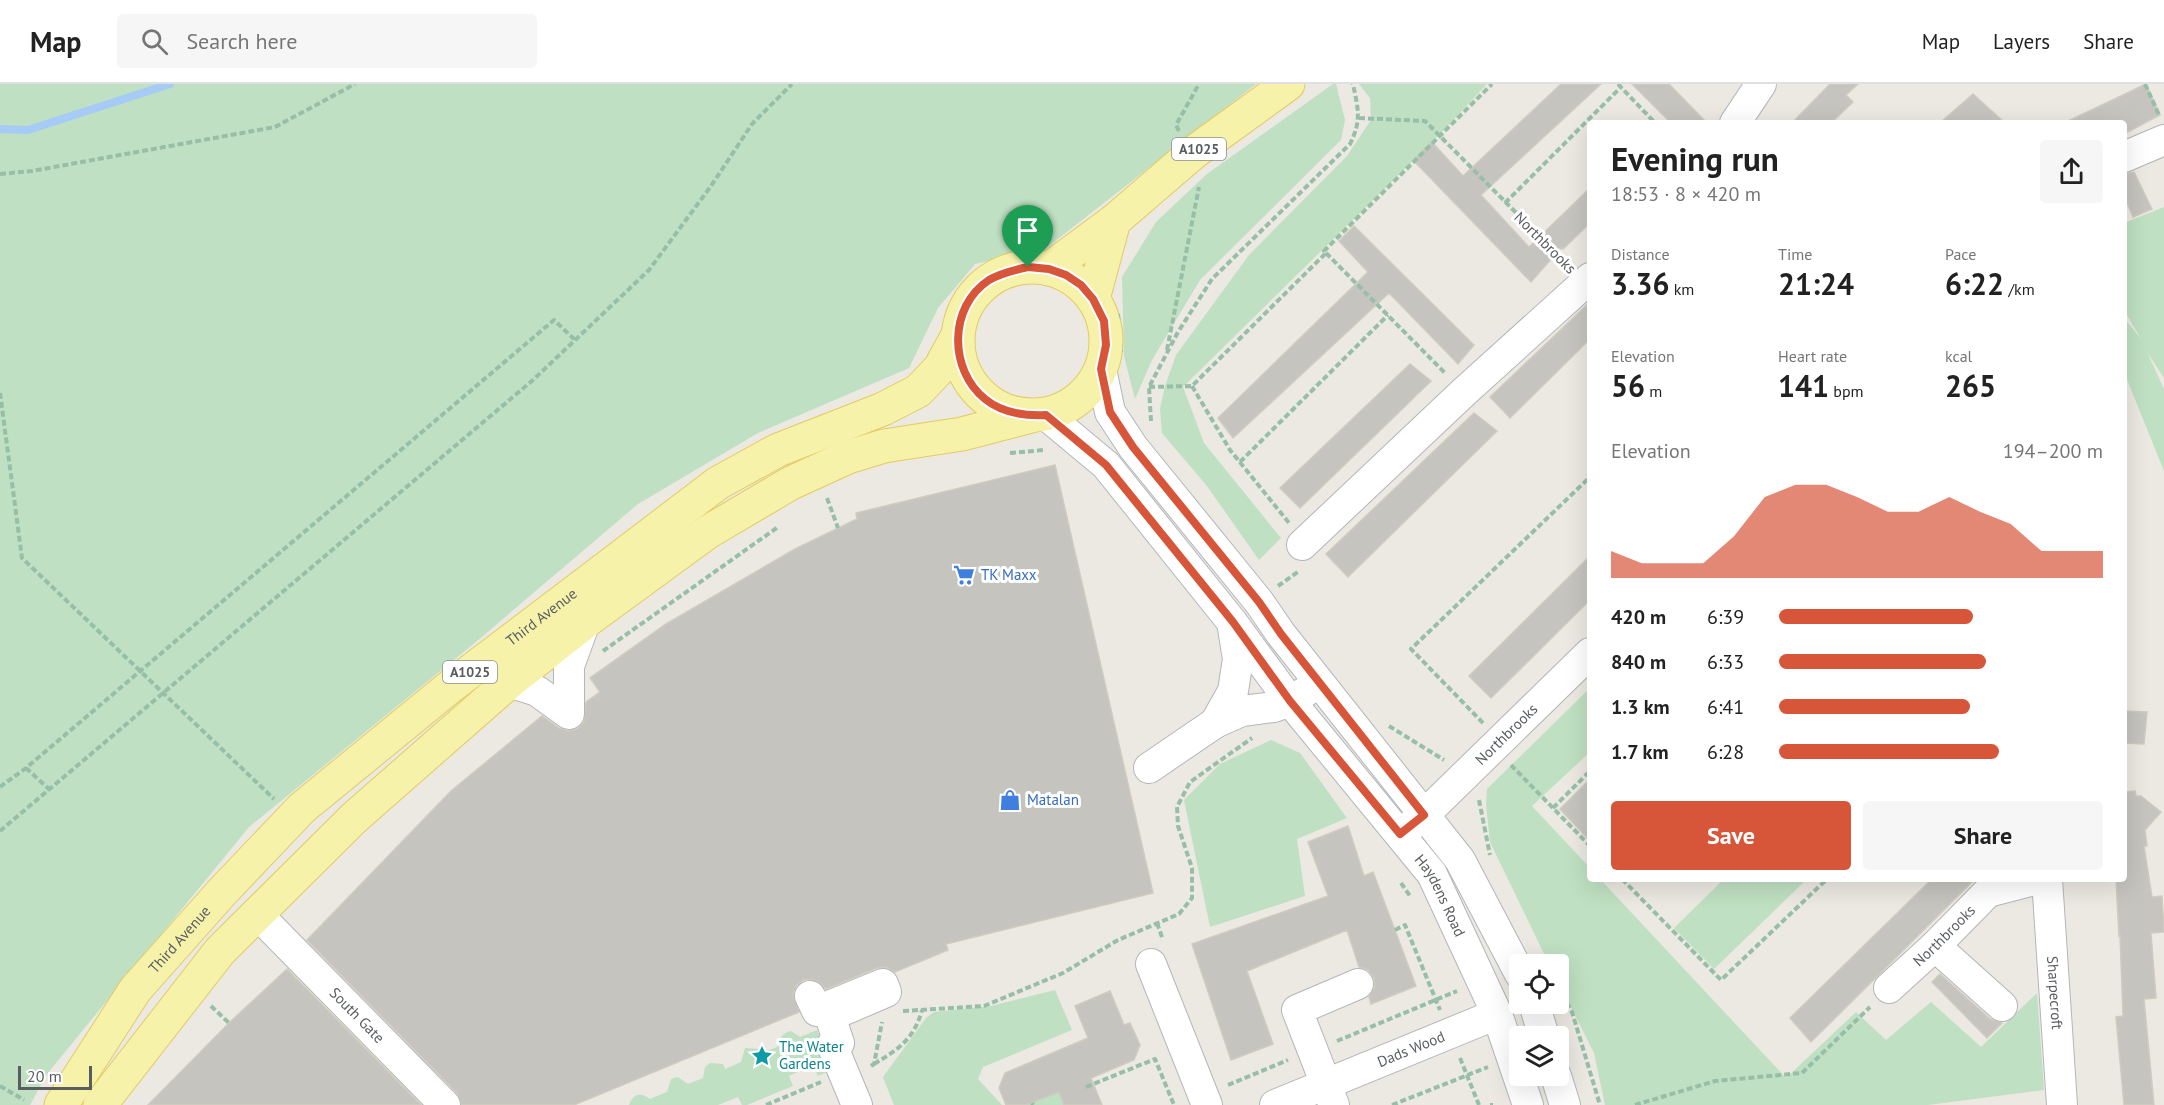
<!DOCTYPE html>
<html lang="en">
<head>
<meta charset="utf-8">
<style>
  :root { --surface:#fff; --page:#f6f6f6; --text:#222; --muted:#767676; --line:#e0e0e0; --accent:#d7563a }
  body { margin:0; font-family:"PT Sans",sans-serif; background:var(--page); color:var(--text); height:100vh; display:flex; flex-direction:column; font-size:22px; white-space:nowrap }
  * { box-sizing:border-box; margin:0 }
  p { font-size:20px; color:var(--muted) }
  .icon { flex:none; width:33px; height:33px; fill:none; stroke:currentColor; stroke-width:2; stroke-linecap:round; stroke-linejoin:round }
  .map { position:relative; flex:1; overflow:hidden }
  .drawer { position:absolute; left:1587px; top:36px; width:540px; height:762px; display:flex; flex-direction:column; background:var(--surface); border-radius:6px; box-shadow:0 6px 24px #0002 }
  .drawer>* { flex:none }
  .fabs { position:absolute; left:1509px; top:870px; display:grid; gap:12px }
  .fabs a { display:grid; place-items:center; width:60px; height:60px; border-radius:6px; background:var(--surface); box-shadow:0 6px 24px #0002; font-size:30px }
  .scale { position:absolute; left:18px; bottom:15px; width:74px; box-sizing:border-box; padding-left:6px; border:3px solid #595c60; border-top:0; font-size:16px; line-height:21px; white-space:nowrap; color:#595c60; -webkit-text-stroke:4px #fff; paint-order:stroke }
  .pin { position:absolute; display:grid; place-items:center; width:51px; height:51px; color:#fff; margin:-62px -26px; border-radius:50% 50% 50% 0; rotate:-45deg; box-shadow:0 0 6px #0007 }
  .pin .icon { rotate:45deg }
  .round { display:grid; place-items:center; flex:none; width:63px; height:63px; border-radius:6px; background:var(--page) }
  .summary { display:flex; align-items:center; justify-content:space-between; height:102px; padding:0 24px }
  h1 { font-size:33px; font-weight:800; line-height:45px }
  .figures { display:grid; grid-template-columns:repeat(3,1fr); gap:9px; height:102px; padding:6px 24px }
  .figures div { display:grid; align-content:center }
  .figures b { font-size:30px; font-weight:800 }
  .figures small { font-size:16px; font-weight:400 }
  .figures p { font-size:16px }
  .chart { height:168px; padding:12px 24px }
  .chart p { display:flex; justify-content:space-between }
  .chart svg { width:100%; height:108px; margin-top:6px; fill:var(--accent); opacity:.7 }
  .button { display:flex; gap:12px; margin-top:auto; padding:12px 24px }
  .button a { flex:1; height:69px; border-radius:6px; background:var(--accent); color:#fff; font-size:24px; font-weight:800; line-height:69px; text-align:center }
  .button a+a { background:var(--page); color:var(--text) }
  ul { padding:0 24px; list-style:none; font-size:20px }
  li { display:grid; grid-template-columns:96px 72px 1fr; align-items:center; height:45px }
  li i { height:15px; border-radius:8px; background:var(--accent) }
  header { display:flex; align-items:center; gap:36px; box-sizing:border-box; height:84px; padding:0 30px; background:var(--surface); border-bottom:2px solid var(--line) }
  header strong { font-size:28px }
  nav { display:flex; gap:33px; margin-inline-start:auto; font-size:21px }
  .search { width:420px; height:54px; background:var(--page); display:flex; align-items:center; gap:15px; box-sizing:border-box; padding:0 21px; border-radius:6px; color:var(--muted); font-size:22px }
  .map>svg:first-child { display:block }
  .green { fill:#bfe0c2 }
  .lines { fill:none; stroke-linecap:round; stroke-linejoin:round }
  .stream { stroke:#a5cbf6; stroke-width:8 }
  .building { fill:#c6c4be; stroke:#cfcbc0; stroke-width:1.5 }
  .minor-casing { stroke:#b3b6ba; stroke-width:32 }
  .major-casing { stroke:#e3cb62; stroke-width:35 }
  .path { stroke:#97bea7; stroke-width:4; stroke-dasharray:6 3; stroke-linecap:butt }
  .minor { stroke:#fff; stroke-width:30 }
  .major { stroke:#f6f2aa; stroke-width:33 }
  .route-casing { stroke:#fff; stroke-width:12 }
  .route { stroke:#d7563a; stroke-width:8 }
  .labels { text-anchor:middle; stroke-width:6; stroke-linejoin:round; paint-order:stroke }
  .shield { fill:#fff; stroke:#8b8d90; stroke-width:1.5 }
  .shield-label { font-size:14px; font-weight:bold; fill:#595c60 }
  .street-label { font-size:15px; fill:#595c60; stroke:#fff }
  .shop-label { font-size:15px; fill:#366cbe; stroke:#fff; text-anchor:start }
  .culture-label { font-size:15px; fill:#0d838f; stroke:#fff; text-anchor:start }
</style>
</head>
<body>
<header>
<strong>Map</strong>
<div class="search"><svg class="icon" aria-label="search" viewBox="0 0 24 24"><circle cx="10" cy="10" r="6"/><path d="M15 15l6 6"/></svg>Search here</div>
<nav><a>Map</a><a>Layers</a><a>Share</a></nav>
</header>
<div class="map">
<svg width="2164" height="1021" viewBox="0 0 2164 1021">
  <rect width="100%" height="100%" fill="#ebe9e1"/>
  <!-- green -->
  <path class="green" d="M0,0H1256L1045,165L975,180L938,224L909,284L758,349L638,420L477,557L249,743L47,990L30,1021H0Z
    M1333,0H1336L1345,36L1341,56L1200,196L1152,276L1135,315L1124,272L1122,193L1156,138L1207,90Z
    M1359,0H1487L1440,50L1183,303L1204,359L1281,454L1259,476L1207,402L1162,349L1160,325L1165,302L1176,271L1249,171L1347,72L1371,36L1370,14Z
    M2164,123V294L2147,268L2164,305V387L2124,288V234L2141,255L2124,226V139Z
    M1590,604V668L1532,722L1590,784V795H1600L1786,994L1856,928L1886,956L1931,918L1981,963L2037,909L2044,1006L1928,1021H1605L1594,969L1559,899L1558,880H1549L1490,758L1486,721L1487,705Z
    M1271,656L1300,669L1347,734L1297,755L1305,812L1210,843L1184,716L1220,680Z
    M1724,795H1807L1714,885L1674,844Z
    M1055,906L1072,946L983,983L978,995L1002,1021H894L883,993L926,934L934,928L991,922Z
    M817,946L834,985L818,992L813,981L789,992L793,1002L747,1021H742L738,1013L718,1021H629C633,1009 641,1008 650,1015L667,1008L671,995L678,993L688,1000L703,994L705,983L710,979L723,980L725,985L741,978L745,964L759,965L763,969L779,962C779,953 783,949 791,947L800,953Z
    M1059,1008L1064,1021H1026Z"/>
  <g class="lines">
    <!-- stream -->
    <path class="stream" d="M0,45L28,46L170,0"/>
  </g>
  <!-- building -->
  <path class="building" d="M1561,0H1601L1481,111L1529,163L1590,104V139L1563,165L1561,164L1531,198L1413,76L1432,58L1463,92Z
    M1632,0H1669L1707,39H1671Z
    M1830,0H1858L1846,11L1853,18L1831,39H1792Z
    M2146,0L2160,31L2124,50V39H2064Z
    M1973,10L2005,39H1940Z
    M2134,88L2152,125L2133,133L2124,111V90Z
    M1354,142L1474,261L1458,280L1389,209L1233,354L1218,334L1368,188L1339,157Z
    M1590,218V255L1510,334L1490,313Z
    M1410,280L1431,297L1300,424L1280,404Z
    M1474,329L1497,347L1348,493L1326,470Z
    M1055,381L1153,809L946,860L948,866L895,888L886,883L877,884L826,905L819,898L811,895L803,896L796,902L793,910L799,928L574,1021H462L457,1009L307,856L451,707L542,632L559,644L568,647L577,645L584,638L586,618L600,608L590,594L666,540L795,465L857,435L856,429Z
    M1590,472V516L1491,614L1469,592Z
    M2124,627L2147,628L2144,660L2124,659Z
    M1590,695V757L1560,725Z
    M2135,707L2136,712H2141L2161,728L2145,746L2147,762H2144L2152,813L2162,812L2164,848L2151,849L2156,914L2144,915L2154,1021H2124L2116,933L2123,932L2120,851L2119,852L2116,795H2124V708Z
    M1348,742L1364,792L1373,788L1416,902L1371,920L1369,913L1375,903L1374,894L1368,886L1359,883L1347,846L1247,887L1273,960L1231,976L1192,860L1328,812L1308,758Z
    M1932,795H1975L1811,958L1790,934Z
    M287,885L421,1021H148L229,939Z
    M1940,890L1990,935L2002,939L1987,954L1932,898Z
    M1110,907L1124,941L1130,939L1140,961L1134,976L1091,994L1102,1021H1064L1059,1008L1026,1021H1006L999,1004L1005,989L1088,954L1075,922Z"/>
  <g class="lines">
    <defs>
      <g id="minor">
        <path d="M1735,39L1761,0"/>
        <path d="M2124,73L2164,56"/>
        <path d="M1101,285L1110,328L1133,363L1259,518L1281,550L1460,776L1520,890"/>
        <path id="s1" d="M1046,331L1106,381L1232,538L1290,617L1432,790L1497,930L1528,1021"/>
        <path d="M1302,461L1464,308L1590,194"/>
        <path d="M1232,538L1238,575L1233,607L1215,639L1242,627L1274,623L1290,617L1305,608"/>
        <path d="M509,598L537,607L569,630V582L585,538"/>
        <path d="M1149,684L1215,639"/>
        <path id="s2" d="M1408,744L1424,731L1590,569"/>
        <path id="s3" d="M2047,795L2062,1021"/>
        <path id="s4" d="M270,843L445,1021"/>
        <path d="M1935,862L2002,922"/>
        <path d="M1151,880L1207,1021"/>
        <path id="s5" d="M1889,904L1935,862L1988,808L2038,795"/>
        <path d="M810,912L817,927L883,900L886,908L830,932L839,959L832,961L857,1021"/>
        <path d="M1534,920L1544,952"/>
        <path d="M1556,992L1565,1021"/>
        <path id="s6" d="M1275,1021L1497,930"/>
        <path d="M1334,1021L1297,926L1358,900"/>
      </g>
      <g id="major">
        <circle cx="1032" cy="257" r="74"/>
        <path d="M1049,185L1114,137L1193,69L1288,0"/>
        <path d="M1093,215L1114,137"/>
        <path id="s7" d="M61,1021L135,906L222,808L302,724L451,602L718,399L778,366L883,325L918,307L940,284L957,253"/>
        <path d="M100,1021L220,867L355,733L509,598L585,538L708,448L791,399L848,373L884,362L962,350L1031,332"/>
      </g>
    </defs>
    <!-- minor casing -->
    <use href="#minor" class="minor-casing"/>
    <!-- major casing -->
    <use href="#major" class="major-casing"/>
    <!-- path -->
    <path class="path" d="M1618,0L1655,39
      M2145,0L2159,31
      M1359,34L1425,37L1566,179
      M1179,47L1176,41L1199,0
      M0,90L32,87L275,43L355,0
      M1505,119L1621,3
      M1326,169L1446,290
      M1118,230L1121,268
      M1167,266L1199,103
      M1192,302L1230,366L1289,439
      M1149,303L1192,302L1326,169L1324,167L1492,0
      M0,309L22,474L274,715
      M1151,337L1149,303L1178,248L1212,195L1350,60C1362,36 1358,25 1353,0
      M1010,369L1044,366
      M1240,378L1388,231
      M827,414L838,444
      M1278,502L1299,487
      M603,567L778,443
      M1483,639L1411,565L1590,393
      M1389,642L1444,676
      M1511,681L1590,762
      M26,684L50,706
      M0,703L26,684L554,236L574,255
      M1479,716L1490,771
      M1553,724L1590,687
      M0,747L533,296L649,186L711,102L752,40L792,0
      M1622,795L1721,896L1827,795
      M1401,799L1410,812
      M1157,839L1163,856
      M1395,846L1405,841L1440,926
      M1558,903L1572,928L1600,1021
      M211,922L229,939
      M903,927L984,922L1063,889L1118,856L1179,830L1192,814V784L1178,742L1177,723L1190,698L1252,654
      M1337,957L1457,907
      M1460,974L1479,1021
      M874,980C899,965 914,955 922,926
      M871,982L874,980L882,938
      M1228,1001L1288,976
      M0,1002L24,1016
      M1086,1003L1155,975L1174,1021
      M1032,1019L1033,1021
      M766,1021L821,998
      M1392,1021L1488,983
      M1490,1021H1493
      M1635,1021L1715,997L1802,989L1870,923"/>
    <!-- minor -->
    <use href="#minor" class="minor"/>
    <!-- major -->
    <use href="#major" class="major"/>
  </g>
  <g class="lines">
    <defs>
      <path id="route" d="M1028,183L1049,185L1066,191L1081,201L1093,215L1104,237L1106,261L1101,285L1110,328L1133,363L1259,518L1281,550L1424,731L1400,750L1290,617L1233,538L1106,381L1046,331C1025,332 1002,329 985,315C949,286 948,223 989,196C1001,189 1014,186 1028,183Z"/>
    </defs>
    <!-- route casing -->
    <use href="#route" class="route-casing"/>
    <!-- route -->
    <use href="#route" class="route"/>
  </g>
  <!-- icons -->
  <defs>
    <symbol id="supermarket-bare" viewBox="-9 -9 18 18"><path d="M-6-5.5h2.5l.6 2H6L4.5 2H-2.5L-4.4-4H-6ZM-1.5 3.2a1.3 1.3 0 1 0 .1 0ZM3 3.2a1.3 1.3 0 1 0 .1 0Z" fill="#3f7fe0" stroke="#fff" stroke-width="2.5" paint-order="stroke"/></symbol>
    <symbol id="shop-bare" viewBox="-9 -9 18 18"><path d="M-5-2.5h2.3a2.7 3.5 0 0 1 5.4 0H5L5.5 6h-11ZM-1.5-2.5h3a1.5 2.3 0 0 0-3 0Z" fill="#3f7fe0" stroke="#fff" stroke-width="2.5" paint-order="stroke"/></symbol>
    <symbol id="sight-bare" viewBox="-9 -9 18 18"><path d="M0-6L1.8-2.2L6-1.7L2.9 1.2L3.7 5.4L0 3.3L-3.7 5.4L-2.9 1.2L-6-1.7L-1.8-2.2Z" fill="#0f9aa8" stroke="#fff" stroke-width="2.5" paint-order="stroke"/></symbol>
  </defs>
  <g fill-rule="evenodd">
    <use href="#supermarket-bare" x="949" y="476" width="30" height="30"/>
    <use href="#shop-bare" x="995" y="701" width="30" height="30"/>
    <use href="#sight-bare" x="747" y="957" width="30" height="30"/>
  </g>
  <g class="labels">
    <!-- shield labels -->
    <g class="shield">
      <rect x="1172" y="54" width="54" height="22" rx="4.5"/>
      <rect x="443" y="577" width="54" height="22" rx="4.5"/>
    </g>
    <g class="shield-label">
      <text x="1199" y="70">A1025</text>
      <text x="470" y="593">A1025</text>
    </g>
    <!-- street labels -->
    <g class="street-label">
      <text transform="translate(1545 159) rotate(45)" y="5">Northbrooks</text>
      <text dy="5" stroke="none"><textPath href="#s7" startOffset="690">Third Avenue</textPath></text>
      <text dy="5" stroke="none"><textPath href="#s2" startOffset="136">Northbrooks</textPath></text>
      <text dy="5" stroke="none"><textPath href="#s1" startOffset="624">Haydens Road</textPath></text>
      <text dy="5" stroke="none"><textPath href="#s5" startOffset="76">Northbrooks</textPath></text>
      <text dy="5" stroke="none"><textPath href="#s7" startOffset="204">Third Avenue</textPath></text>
      <text dy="5" stroke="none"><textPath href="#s3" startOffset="114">Sharpecroft</textPath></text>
      <text dy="5" stroke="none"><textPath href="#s4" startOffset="124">South Gate</textPath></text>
      <text dy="5" stroke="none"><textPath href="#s6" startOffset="147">Dads Wood</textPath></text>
    </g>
    <!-- shop labels -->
    <g class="shop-label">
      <text x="981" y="496">TK Maxx</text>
      <text x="1027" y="721">Matalan</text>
    </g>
    <!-- culture labels -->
    <g class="culture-label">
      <text x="779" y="968">The Water<tspan x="779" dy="17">Gardens</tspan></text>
    </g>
  </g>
</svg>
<div class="fabs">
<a><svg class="icon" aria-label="locate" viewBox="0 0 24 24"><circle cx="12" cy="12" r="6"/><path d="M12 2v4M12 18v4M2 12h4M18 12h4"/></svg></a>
<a><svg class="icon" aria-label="layers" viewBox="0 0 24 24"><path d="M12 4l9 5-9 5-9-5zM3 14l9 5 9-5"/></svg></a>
</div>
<div class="scale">20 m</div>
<div class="pin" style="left:1028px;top:183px;background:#1e9e55"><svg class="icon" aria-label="arrive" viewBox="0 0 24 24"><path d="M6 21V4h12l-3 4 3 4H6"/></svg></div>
<section class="drawer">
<div class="summary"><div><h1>Evening run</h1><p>18:53 · 8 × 420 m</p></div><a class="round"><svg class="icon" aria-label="share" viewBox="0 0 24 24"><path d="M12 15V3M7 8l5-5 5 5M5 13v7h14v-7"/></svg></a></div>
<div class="figures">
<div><p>Distance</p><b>3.36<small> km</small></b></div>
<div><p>Time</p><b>21:24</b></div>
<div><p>Pace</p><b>6:22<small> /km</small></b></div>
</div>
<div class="figures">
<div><p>Elevation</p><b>56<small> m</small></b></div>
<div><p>Heart rate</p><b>141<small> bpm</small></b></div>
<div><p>kcal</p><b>265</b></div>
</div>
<div class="chart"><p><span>Elevation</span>194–200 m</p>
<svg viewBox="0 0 160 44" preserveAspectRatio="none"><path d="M0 44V33L10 38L20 38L30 38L40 27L50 11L60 6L70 6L80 11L90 17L100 17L110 11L120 17L130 22L140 33L150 33L160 33V44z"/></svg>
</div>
<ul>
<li><b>420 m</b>6:39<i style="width:60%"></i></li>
<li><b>840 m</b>6:33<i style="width:64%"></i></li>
<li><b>1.3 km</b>6:41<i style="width:59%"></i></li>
<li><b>1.7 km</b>6:28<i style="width:68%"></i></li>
</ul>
<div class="button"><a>Save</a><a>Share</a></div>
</section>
</div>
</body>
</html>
